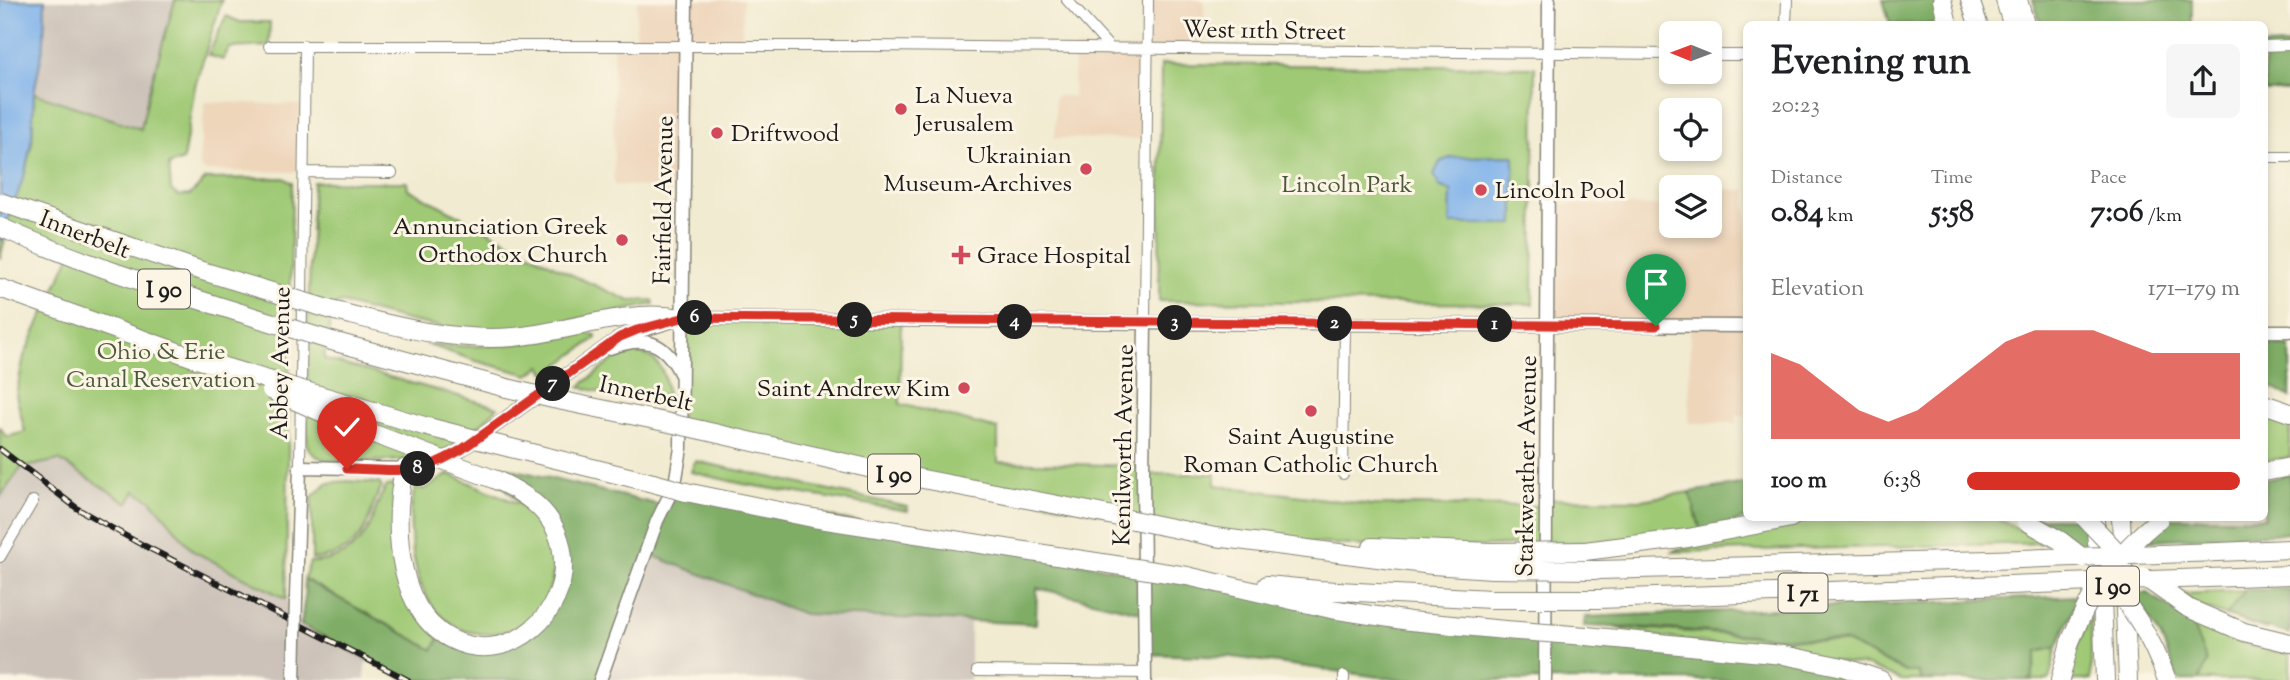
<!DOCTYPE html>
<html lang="en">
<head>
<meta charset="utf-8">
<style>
  :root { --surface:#fff; --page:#f6f6f6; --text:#202124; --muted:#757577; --accent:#d93025 }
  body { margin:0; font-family:"Sorts Mill Goudy",serif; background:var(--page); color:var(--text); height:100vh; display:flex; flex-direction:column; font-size:26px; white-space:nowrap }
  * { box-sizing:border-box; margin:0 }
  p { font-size:23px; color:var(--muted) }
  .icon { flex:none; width:38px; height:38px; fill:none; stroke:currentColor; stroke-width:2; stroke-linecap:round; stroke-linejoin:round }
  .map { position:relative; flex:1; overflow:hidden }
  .side { position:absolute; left:1743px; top:21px; width:525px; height:500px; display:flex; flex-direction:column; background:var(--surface); border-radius:10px; box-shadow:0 4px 10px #0003 }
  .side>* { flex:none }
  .needle { width:46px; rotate:271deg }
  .tools { position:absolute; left:1659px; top:21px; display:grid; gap:14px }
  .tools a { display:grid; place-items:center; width:63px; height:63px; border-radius:10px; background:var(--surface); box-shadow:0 4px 10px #0003; font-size:35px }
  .pin { position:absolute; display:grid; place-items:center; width:60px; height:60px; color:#fff; margin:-72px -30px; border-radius:50% 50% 50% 0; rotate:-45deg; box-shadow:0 0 7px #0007 }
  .pin .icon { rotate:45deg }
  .km { position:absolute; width:35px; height:35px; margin:-18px; border-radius:50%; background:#222; color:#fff; font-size:19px; line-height:35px; text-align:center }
  .round { display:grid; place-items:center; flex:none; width:74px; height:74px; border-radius:10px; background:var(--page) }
  .headline { display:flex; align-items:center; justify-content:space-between; height:119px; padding:0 28px }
  h1 { font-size:38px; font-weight:800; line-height:52px }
  .metrics { display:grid; grid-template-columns:repeat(3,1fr); gap:10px; height:119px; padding:7px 28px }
  .metrics div { display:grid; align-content:center }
  .metrics b { font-size:30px; font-weight:800 }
  .metrics small { font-size:19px; font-weight:400 }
  .metrics p { font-size:19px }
  .chart { height:196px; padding:14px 28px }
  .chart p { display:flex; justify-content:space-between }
  .chart svg { width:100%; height:126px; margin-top:7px; fill:var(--accent); opacity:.7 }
  ul { padding:0 28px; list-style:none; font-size:23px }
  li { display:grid; grid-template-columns:112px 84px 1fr; align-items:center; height:52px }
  li i { height:18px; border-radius:9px; background:var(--accent) }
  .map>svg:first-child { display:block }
  .built { fill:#eed6bb }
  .industrial { fill:#ccc2b9 }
  .green { fill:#9fc975; stroke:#5e7248; stroke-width:2 }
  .forest { fill:#7fad66; stroke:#4e6441; stroke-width:2 }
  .water { fill:#7db1ea; stroke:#4c6683; stroke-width:2 }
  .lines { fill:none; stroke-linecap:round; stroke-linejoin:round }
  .minor-casing { stroke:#868476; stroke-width:12 }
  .tertiary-casing { stroke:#868476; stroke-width:15 }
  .motorway-casing { stroke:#868476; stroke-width:20 }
  .minor { stroke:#fff; stroke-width:10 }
  .tertiary { stroke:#fff; stroke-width:12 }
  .motorway { stroke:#fff; stroke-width:18 }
  .rail-casing { stroke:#1c1c1c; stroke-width:6 }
  .rail { stroke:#fcf5e5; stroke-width:3.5; stroke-dasharray:10; stroke-linecap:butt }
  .tertiary-bridge-casing { stroke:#868476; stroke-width:15; stroke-linecap:butt }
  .motorway-bridge-casing { stroke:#868476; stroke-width:20; stroke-linecap:butt }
  .tertiary-bridge { stroke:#fff; stroke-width:12 }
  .motorway-bridge { stroke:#fff; stroke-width:18 }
  .route-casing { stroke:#fff; stroke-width:14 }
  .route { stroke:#d93025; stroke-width:9 }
  .poi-dot { fill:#d1495b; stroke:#fcf5e5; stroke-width:2.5 }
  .labels { text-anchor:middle; stroke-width:6; stroke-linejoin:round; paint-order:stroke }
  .shield { fill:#fcf5e5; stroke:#5f5d58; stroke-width:2 }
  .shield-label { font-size:23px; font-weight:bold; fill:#1c1c1c }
  .street-label { font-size:24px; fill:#1c1c1c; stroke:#fcf5e5 }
  .poi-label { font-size:24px; fill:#1c1c1c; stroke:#fcf5e5; text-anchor:start }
  .park-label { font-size:24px; fill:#4a593b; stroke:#fcf5e5 }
</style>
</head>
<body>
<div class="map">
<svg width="2290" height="680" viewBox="0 0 2290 680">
  <rect width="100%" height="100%" fill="#fcf5e5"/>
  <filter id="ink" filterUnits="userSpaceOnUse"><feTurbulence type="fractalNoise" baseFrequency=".0143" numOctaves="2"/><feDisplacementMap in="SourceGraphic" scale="14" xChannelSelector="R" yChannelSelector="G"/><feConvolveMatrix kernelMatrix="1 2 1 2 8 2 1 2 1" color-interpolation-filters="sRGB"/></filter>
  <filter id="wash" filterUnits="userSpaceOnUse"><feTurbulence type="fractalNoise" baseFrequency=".00686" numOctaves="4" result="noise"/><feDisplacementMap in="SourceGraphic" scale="28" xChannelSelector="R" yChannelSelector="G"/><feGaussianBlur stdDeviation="1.57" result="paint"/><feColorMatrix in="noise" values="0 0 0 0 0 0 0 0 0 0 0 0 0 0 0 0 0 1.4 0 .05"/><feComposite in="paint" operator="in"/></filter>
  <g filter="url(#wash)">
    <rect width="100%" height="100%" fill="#f1ebd1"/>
    <!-- built -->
    <path class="built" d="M637,0H743L742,46L686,45L684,189L614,185L613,46H635Z
      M1148,0H1204V50H1147V139L1055,138V96H1073L1074,48L1147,50Z
      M205,102L304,105V172L204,171L200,167L199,160Z
      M1710,189L1746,190V415H1736V423H1689L1690,326L1548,325V204L1671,206V226H1710Z"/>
    <!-- industrial -->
    <path class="industrial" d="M45,0H175L149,91L141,129L34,93L44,42Z
      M58,460L128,503L135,491L151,500L193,551L286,599L301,625L369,660L365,666V680H0V497L21,468Z
      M646,552L804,614L970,622V680H600Z"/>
    <!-- green -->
    <path class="green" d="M175,0H222L195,86L183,160L169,165L171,190L178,196L190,195L206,179L284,178L292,183L286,599L193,551L151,500L135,491L128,503L59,460L21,468L0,497V426L6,437L25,432L16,395L24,356L70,256L7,231L0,259V234L25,173L32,142L34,93L141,129L149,91Z
      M226,16L240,22H270L269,46L229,48L223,60L208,55Z
      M1161,64L1535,67L1533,304L1159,301Z
      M313,182H407L408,189L572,275L630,301L653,300L654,304C593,316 530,333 468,330C425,327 383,314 342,303L333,305L324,359L498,407C480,425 460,446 435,456C420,461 343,463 327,460C318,458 310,454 307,445L308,320Z
      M682,318L901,320L900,404L998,429V462L1143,466V474H1215V485L1372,505L1546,506V499L1641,500L1690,492L1702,535L1688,538L1418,549L1215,537L681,426Z
      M585,333L596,335V338L546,374L541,366L529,375L476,361L426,344C486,350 527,343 585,333Z
      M636,352C659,356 666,372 667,394L661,395L659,406L579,387L614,359Z
      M2264,411L2290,421V457L2265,461Z
      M695,461L908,507V511L743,484L691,472Z
      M449,474L519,504C536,516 547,531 551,552C569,641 439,673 416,568C411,548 407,507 416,488L425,489Z
      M347,481L379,483L382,487C375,497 373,507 369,519C361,544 337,558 312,559V497L327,483Z
      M402,484L401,563L442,633L433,650L304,579L310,562C334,562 358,550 369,527C376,512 377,499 387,486Z
      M1817,518H1996L2048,543L1673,552L1677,549L1735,539Z
      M2290,589L2268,630L2204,608L2180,594Z
      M2091,615V680H2067L2074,652Z
      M2193,620C2222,638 2256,649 2290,654V680H2199Z
      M1613,627L1846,642L1905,672H1918L1922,680H1901L1867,666L1636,633Z
      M2057,647L2049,680H2027L2032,677L2037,652Z"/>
    <!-- forest -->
    <path class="forest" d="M1883,0H1942L1948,24H1890Z
      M2033,0H2192V24H2041Z
      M2290,45V91H2265L2264,46Z
      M2265,345L2290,346V397L2265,384Z
      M500,466L664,506L673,488L1331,609L1764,652L1881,680H1401L1232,657L1145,654L1144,613L1037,588L1036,624L804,614L646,553L600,680H408L301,625L305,596L304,579L433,650L442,633L493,646L550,611L560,539L496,480Z
      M2290,474V533L2148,540L2171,518H2264L2265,480Z
      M1746,483V518L1702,535L1690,492Z
      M2019,518H2085L2099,558Z
      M2290,589V634L2226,616L2245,590Z
      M2148,593L2179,614L2193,620C2193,635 2203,647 2207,663L2199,680H2178L2161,637L2133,594Z
      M2079,596L2057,647L2037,652L2032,677L2027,680H1922L1918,672H1906L1846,642L1654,628L1584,626L1585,617Z"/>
    <!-- water -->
    <path class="water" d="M0,0H45L44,42L34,93L32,138L25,173L0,243Z
      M1514,156V224H1450L1451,191L1439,186L1434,174L1440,162L1452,157Z"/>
  </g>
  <g filter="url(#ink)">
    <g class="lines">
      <defs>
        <path id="minor" d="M1067,0L1111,49
          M1786,24L1787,0
          M269,46H873L1671,54
          M2264,46L2290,45
          M1710,55H1746
          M2264,157H2290
          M304,172L392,173
          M1145,323L1148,0
          M300,467L305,47
          M1343,474L1345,324
          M0,557L33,501
          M977,671L1145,673
          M1344,680V676"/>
        <path id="tertiary" d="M2264,331H2290
          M610,348C645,335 665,341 681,375
          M296,597L300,467L404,469C426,468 442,460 461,450L620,337L682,318L1165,323L1746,326
          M600,680L657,521L675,484L681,448L686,0
          M1145,680L1143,474L1145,323
          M1545,680L1549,0"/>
        <path id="motorway" d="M1942,0L1948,24
          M1970,0L1978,24
          M2005,0L2012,24
          M2018,0L2025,24
          M0,288L197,359
          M335,311C396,326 451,342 514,337C570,332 625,308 682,318
          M332,341L507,388
          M553,399L665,422
          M2264,404L2290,413
          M701,430L881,471L1089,511
          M511,448L653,483
          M404,469C392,526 396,620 460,643C514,662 566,613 563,560C561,519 532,496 496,480
          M2264,472L2290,467
          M686,492L813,518L1089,561
          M2121,518L2128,680
          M2095,521L2102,596L2105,680
          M1182,530L1215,537L1432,565L1492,569
          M1372,547L1492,552
          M1585,551L1688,538L1791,518
          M2218,552L2290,549
          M1598,570L1991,560
          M1187,576L1331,609L1410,621L1505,630
          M2236,577L2290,575
          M1267,585L1319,590L1491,599
          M1598,599L2008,585
          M2188,608L2244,632L2290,643
          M1586,636L1783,655L1843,667L1881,680
          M2060,680L2070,642"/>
      </defs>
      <!-- minor casing -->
      <use href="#minor" class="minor-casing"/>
      <!-- tertiary casing -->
      <use href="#tertiary" class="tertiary-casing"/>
      <!-- motorway casing -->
      <use href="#motorway" class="motorway-casing"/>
      <!-- minor -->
      <use href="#minor" class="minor"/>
      <!-- tertiary -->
      <use href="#tertiary" class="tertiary"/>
      <!-- motorway -->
      <use href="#motorway" class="motorway"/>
      <defs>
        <path id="rail" d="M0,449L78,509L135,541L408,680"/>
      </defs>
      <!-- rail casing -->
      <use href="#rail" class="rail-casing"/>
      <!-- rail -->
      <use href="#rail" class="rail"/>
      <defs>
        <path id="tertiary-bridge" d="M294,680L296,597"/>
        <path id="motorway-bridge" d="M0,202L199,270L335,311
          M0,227C107,275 220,306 332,341
          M197,359L424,426L511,448
          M507,388L553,399
          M271,390L353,426L496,480
          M665,422L701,430
          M653,483L686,492
          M1089,511L1182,530
          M2085,518L2123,558
          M2026,521L2061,541L2083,558
          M1492,552L1585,551
          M1991,560L2218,552
          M1089,561L1187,576
          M1492,569L1598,570
          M2104,577C2133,606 2153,641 2167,680
          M2144,577L2188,608
          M2008,585L2236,577
          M1491,599H1598
          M1505,630L1586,636
          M2070,642C2091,590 2116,554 2159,519"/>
      </defs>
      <!-- tertiary-bridge casing -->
      <use href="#tertiary-bridge" class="tertiary-bridge-casing"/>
      <!-- motorway-bridge casing -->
      <use href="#motorway-bridge" class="motorway-bridge-casing"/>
      <!-- tertiary-bridge -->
      <use href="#tertiary-bridge" class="tertiary-bridge"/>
      <!-- motorway-bridge -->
      <use href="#motorway-bridge" class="motorway-bridge"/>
    </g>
  </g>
  <g class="lines" filter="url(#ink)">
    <defs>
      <path id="route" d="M347,469C371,469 397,473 420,468C435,465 448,457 461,450L620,337L637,330L682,318L1656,326"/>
    </defs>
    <!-- route casing -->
    <use href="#route" class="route-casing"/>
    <!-- route -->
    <use href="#route" class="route"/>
  </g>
  <!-- markers -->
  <g class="poi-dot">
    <circle cx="901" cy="109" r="7"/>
    <circle cx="717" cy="133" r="7"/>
    <circle cx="1086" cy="169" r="7"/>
    <circle cx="1481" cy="190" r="7"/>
    <circle cx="622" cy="240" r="7"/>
    <path d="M957.5 244.5h7v7h7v7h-7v7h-7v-7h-7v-7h7z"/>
    <circle cx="964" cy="388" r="7"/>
    <circle cx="1311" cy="411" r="7"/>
  </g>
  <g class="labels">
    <!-- shield labels -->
    <g class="shield">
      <rect x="138" y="269.5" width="52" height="39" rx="5"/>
      <rect x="868" y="454.5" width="52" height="39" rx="5"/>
      <rect x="2087" y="566.5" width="52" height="39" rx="5"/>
      <rect x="1778.5" y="573.5" width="49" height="39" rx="5"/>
    </g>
    <g class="shield-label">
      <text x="164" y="297">I 90</text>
      <text x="894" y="482">I 90</text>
      <text x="2113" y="594">I 90</text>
      <text x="1803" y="601">I 71</text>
    </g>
    <!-- street labels -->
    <g class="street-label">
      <text transform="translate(1264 30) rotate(1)" y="8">West 11th Street</text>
      <text transform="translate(663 200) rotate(-89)" y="8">Fairfield Avenue</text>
      <text transform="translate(85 234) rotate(21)" y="8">Innerbelt</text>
      <text transform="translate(280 363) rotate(-89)" y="8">Abbey Avenue</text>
      <text transform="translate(646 393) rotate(12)" y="8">Innerbelt</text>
      <text transform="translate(1123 445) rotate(-89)" y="8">Kenilworth Avenue</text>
      <text transform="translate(1526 466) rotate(-89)" y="8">Starkweather Avenue</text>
    </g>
    <!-- poi labels -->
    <g class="poi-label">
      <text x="915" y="103">La Nueva<tspan x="915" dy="28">Jerusalem</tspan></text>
      <text x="731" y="141">Driftwood</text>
      <text x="1072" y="163" text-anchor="end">Ukrainian<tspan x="1072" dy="28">Museum-Archives</tspan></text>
      <text x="1495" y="198">Lincoln Pool</text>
      <text x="608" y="234" text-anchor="end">Annunciation Greek<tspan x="608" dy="28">Orthodox Church</tspan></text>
      <text x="977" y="263">Grace Hospital</text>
      <text x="950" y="396" text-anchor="end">Saint Andrew Kim</text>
      <text x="1311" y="444" text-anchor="middle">Saint Augustine<tspan x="1311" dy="28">Roman Catholic Church</tspan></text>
    </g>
    <!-- park labels -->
    <g class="park-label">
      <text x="1347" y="192">Lincoln Park</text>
      <text x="161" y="359">Ohio &amp; Erie<tspan x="161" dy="28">Canal Reservation</tspan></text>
    </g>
  </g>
</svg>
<div class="tools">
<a><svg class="needle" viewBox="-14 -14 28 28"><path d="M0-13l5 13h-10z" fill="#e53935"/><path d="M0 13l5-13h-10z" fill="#757577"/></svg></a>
<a><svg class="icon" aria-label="locate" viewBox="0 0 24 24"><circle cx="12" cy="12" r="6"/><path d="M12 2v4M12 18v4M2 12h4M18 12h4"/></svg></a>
<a><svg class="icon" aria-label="layers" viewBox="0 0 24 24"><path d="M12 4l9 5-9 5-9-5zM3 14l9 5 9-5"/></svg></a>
</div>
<div class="pin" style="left:1656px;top:326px;background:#1e9e55"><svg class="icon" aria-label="arrive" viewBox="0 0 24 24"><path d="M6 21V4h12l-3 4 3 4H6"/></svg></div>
<div class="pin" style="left:347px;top:469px;background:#d93025"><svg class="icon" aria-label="check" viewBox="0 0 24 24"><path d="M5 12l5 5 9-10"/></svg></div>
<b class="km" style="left:1495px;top:325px">1</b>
<b class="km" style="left:1335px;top:324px">2</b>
<b class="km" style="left:1175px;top:323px">3</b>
<b class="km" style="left:1015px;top:322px">4</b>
<b class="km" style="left:855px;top:320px">5</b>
<b class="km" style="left:695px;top:318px">6</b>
<b class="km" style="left:553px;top:384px">7</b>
<b class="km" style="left:418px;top:469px">8</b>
<section class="side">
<div class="headline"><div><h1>Evening run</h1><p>20:23</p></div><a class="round"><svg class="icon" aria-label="share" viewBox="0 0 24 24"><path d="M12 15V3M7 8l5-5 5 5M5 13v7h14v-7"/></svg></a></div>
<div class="metrics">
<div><p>Distance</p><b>0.84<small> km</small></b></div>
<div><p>Time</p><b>5:58</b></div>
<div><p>Pace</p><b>7:06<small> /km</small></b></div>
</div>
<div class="chart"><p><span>Elevation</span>171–179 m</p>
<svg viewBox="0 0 160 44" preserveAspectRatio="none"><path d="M0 44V14L10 18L20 26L30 34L40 38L50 34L60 26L70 18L80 10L90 6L100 6L110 6L120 10L130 14L140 14L150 14L160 14V44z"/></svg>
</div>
<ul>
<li><b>100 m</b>6:38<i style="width:100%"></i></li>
</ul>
</section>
</div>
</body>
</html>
